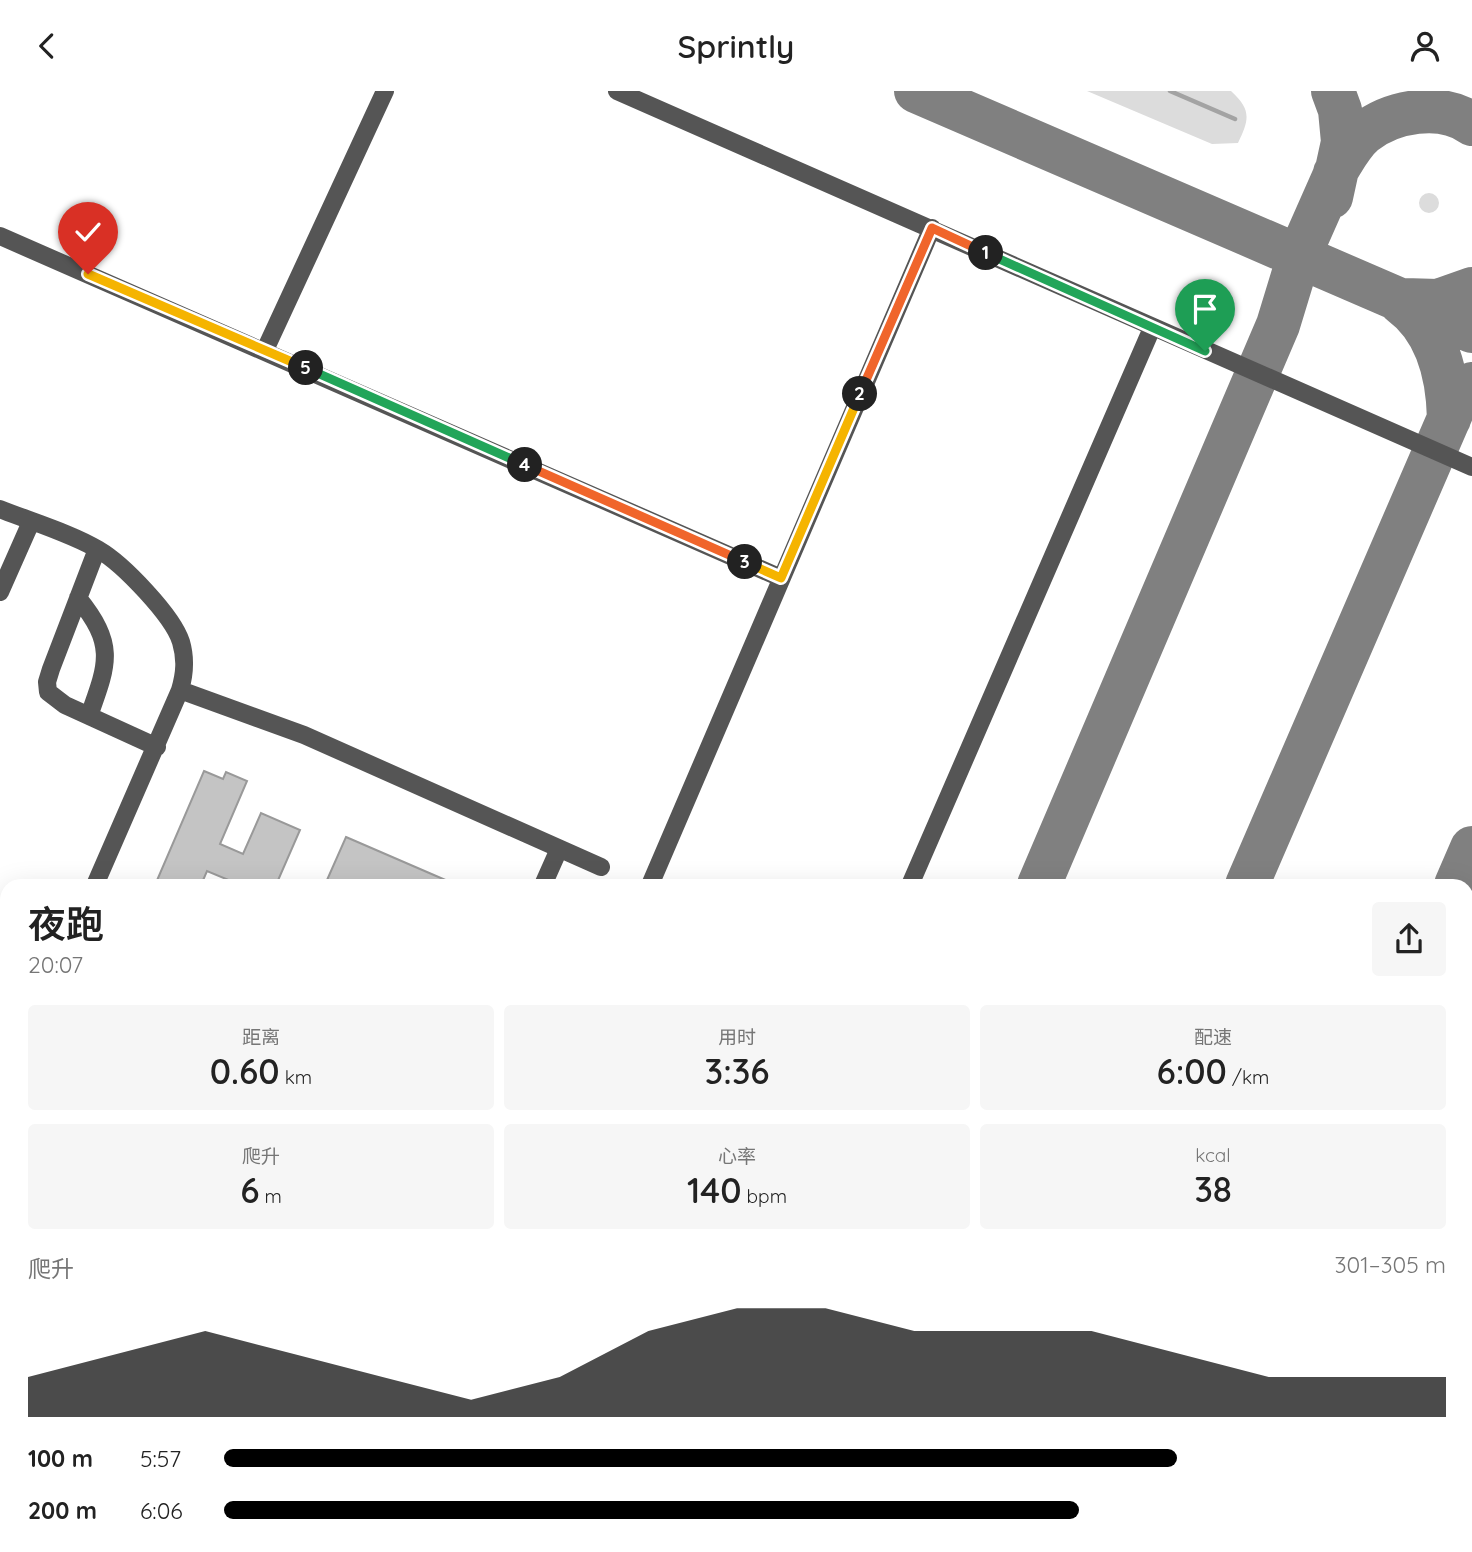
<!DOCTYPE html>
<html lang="zh">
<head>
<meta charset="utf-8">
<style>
  :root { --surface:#fff; --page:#f6f6f6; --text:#222; --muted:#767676; --accent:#000 }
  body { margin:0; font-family:Quicksand,"Noto Sans SC",sans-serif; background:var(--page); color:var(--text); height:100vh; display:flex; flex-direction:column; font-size:26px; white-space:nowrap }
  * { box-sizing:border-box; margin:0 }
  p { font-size:23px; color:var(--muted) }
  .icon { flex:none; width:38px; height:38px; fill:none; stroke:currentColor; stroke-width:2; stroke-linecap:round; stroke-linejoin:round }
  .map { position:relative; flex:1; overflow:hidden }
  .details { position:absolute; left:0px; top:788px; width:1474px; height:674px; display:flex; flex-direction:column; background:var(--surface); border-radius:21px 21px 0 0; box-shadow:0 7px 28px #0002 }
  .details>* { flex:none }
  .pin { position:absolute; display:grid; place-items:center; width:60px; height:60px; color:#fff; margin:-72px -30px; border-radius:50% 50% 50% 0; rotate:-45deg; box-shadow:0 0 7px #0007 }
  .pin .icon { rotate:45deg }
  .km { position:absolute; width:35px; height:35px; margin:-18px; border-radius:50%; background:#222; color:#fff; font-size:19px; line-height:35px; text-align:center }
  .round { display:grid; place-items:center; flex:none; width:74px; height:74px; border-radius:7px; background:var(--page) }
  .summary { display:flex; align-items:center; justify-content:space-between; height:119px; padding:0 28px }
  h1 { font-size:38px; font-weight:600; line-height:52px }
  .stats { display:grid; grid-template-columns:repeat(3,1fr); gap:10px; height:119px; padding:7px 28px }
  .stats div { display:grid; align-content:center; border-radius:7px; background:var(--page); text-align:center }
  .stats b { font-size:35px; font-weight:600 }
  .stats small { font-size:19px; font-weight:400 }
  .stats p { font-size:19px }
  .chart { height:196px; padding:14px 28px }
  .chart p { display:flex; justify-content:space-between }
  .chart svg { width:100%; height:126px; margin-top:7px; fill:var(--accent); opacity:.7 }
  ul { padding:0 28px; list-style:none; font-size:23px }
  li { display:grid; grid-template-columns:112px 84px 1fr; align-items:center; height:52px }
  li i { height:18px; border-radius:9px; background:var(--accent) }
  header { display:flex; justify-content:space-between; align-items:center; height:91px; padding:0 28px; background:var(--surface); font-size:32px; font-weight:600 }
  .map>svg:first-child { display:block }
  .green { fill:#dcdcdc }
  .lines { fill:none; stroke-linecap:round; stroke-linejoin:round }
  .stream { stroke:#a3a3a3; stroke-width:4.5 }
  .taxiway { stroke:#808080; stroke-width:44 }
  .building { fill:#c4c4c4; stroke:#999; stroke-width:2 }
  .major-casing { stroke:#dbdbdb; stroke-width:19 }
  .highway-casing { stroke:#dbdbdb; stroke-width:23 }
  .path { stroke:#777; stroke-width:2.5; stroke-dasharray:2 3.5; stroke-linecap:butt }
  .minor { stroke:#555; stroke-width:18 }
  .major { stroke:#000; stroke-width:18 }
  .highway { stroke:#000; stroke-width:21 }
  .split-1-casing { stroke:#fff; stroke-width:14 }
  .split-2-casing { stroke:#fff; stroke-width:14 }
  .split-3-casing { stroke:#fff; stroke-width:14 }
  .split-4-casing { stroke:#fff; stroke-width:14 }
  .split-5-casing { stroke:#fff; stroke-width:14 }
  .split-6-casing { stroke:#fff; stroke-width:14 }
  .split-1 { stroke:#22a559; stroke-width:9 }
  .split-2 { stroke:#f0652b; stroke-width:9 }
  .split-3 { stroke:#f5b400; stroke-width:9 }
  .split-4 { stroke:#f0652b; stroke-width:9 }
  .split-5 { stroke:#22a559; stroke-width:9 }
  .split-6 { stroke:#f5b400; stroke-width:9 }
</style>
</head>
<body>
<header><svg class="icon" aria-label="back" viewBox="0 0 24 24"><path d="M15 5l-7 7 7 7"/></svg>Sprintly<svg class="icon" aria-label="person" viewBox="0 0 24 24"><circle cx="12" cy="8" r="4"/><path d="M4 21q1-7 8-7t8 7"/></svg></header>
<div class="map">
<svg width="1472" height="1461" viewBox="0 0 1472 1461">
  <rect width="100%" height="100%" fill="#fff"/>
  <!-- green -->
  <path class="green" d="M1087,0H1231C1252,19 1249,29 1238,52L1212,53Z
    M1419 112a10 10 0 1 1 20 0a10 10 0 1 1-20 0Z"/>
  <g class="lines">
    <!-- stream -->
    <path class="stream" d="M1170,0L1235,28"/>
    <!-- taxiway -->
    <path class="taxiway" d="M916,0L1472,240
      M1335,82C1344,68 1351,53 1364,42C1392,20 1441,11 1472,33
      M1331,106L1343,51L1340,19L1333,0
      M1404,209L1438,210L1472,198
      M1401,212C1438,239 1448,285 1449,328
      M1039,794L1278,234L1299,165L1337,79
      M1247,794L1456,311L1472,293
      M1456,794L1472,757"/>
  </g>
  <!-- building -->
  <path class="building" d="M204,680L223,688L226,681L247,690L220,753L243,763L261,722L300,739L276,794H229L231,790L207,780L201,794H155Z
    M346,746L457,794H339L327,789Z"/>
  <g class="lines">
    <defs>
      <path id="major" d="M0,1430L7,1434
        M43,1454L55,1461
        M170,1454L184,1461"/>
      <path id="highway" d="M0,1369L7,1372
        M0,1389L7,1393
        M0,1415L7,1419
        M63,1454L73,1461
        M103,1454L112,1461
        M224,1454L240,1461
        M291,1454L321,1461"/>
    </defs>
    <!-- major casing -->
    <use href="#major" class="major-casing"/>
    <!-- highway casing -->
    <use href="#highway" class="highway-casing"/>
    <!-- path -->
    <path class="path" d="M0,1455L8,1461"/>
    <!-- minor -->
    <path class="minor" d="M617,0C902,125 1186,252 1472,376
      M0,145L781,487
      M265,259L385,0
      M0,418C30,430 73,443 99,459C123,473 173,525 181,551C186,568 185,582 180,599
      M97,458L51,578L47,591L48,601L65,614L157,656
      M0,501L31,431
      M78,507C116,554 108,572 89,625
      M95,794L180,599L304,644L601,776
      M543,794L559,758
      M650,794L932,137
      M910,794L1152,237
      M0,962L7,965
      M0,1003L7,988
      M1466,1047L1472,1034
      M0,1224L7,1229
      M461,1454L477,1461
      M935,1454L951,1461
      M1385,1454L1388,1461"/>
    <!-- major -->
    <use href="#major" class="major"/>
    <!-- highway -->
    <use href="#highway" class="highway"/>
  </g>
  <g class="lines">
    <defs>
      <path id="split-1" d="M986,162L1205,260"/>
      <path id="split-2" d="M860,303L932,137L986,162"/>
      <path id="split-3" d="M745,471L781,487L860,303"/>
      <path id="split-4" d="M525,374L745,471"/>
      <path id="split-5" d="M306,277L525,374"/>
      <path id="split-6" d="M88,183L306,277"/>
    </defs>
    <!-- split-1 casing -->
    <use href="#split-1" class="split-1-casing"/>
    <!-- split-2 casing -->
    <use href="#split-2" class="split-2-casing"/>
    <!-- split-3 casing -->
    <use href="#split-3" class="split-3-casing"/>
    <!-- split-4 casing -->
    <use href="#split-4" class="split-4-casing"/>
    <!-- split-5 casing -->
    <use href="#split-5" class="split-5-casing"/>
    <!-- split-6 casing -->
    <use href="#split-6" class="split-6-casing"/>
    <!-- split-1 -->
    <use href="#split-1" class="split-1"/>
    <!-- split-2 -->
    <use href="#split-2" class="split-2"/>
    <!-- split-3 -->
    <use href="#split-3" class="split-3"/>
    <!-- split-4 -->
    <use href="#split-4" class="split-4"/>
    <!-- split-5 -->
    <use href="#split-5" class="split-5"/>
    <!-- split-6 -->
    <use href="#split-6" class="split-6"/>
  </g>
</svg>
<div class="pin" style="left:1205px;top:260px;background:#1e9e55"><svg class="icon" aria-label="arrive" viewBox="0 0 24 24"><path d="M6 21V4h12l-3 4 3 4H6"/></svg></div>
<div class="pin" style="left:88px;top:183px;background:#d93025"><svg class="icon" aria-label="check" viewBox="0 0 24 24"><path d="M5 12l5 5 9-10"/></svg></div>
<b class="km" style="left:986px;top:162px">1</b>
<b class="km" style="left:860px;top:303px">2</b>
<b class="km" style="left:745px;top:471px">3</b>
<b class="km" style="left:525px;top:374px">4</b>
<b class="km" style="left:306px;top:277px">5</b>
<section class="details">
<div class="summary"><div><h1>夜跑</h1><p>20:07</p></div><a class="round"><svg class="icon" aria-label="share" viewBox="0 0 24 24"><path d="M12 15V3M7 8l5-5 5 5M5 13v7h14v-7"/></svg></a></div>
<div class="stats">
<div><p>距离</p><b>0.60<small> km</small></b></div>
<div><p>用时</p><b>3:36</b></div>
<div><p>配速</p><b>6:00<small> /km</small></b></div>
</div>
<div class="stats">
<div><p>爬升</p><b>6<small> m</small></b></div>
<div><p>心率</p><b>140<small> bpm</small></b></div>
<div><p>kcal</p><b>38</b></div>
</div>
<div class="chart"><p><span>爬升</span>301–305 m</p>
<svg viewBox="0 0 160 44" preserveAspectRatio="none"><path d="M0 44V30L10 22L20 14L30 22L40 30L50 38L60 30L70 14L80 6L90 6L100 14L110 14L120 14L130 22L140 30L150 30L160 30V44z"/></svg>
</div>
<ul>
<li><b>100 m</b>5:57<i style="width:78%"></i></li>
<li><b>200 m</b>6:06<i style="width:70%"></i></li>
</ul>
</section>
</div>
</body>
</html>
